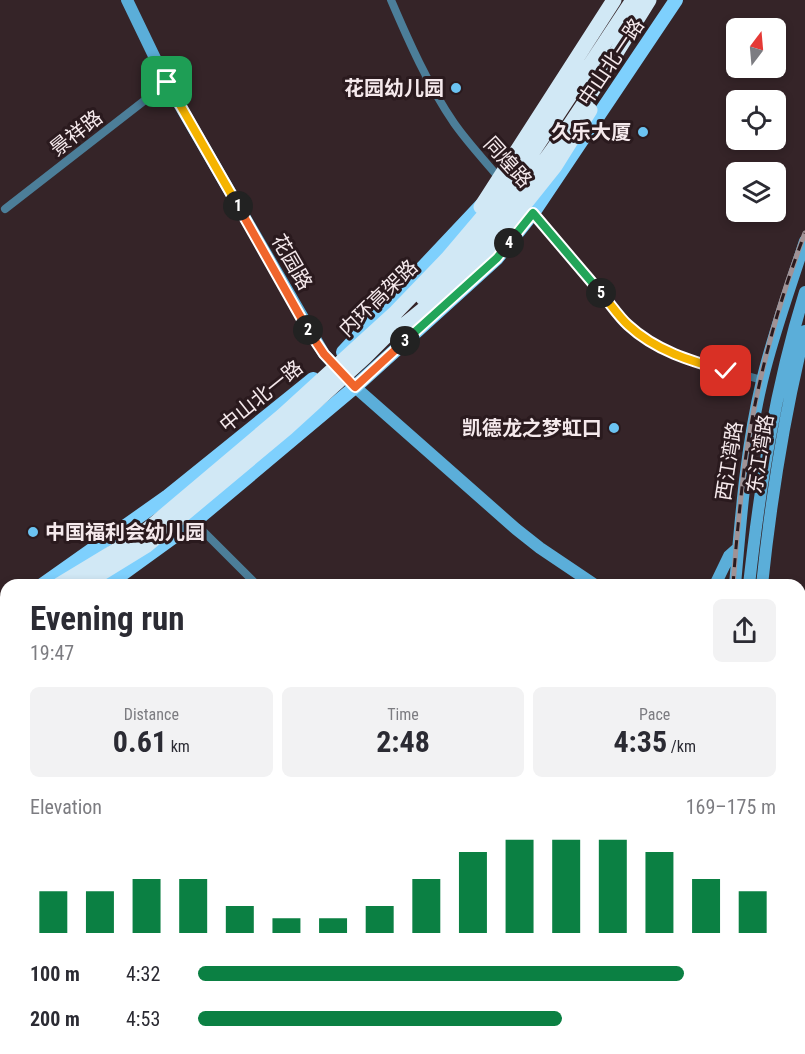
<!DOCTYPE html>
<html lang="en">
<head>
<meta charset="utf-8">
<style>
  :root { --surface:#fff; --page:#f2f2f3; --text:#2b2b33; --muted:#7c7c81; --accent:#0b8043 }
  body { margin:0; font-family:"Roboto Condensed","Noto Sans SC",sans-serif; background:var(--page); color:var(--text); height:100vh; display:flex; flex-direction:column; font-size:22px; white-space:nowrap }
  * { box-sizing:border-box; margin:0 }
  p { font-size:20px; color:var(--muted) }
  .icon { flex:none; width:33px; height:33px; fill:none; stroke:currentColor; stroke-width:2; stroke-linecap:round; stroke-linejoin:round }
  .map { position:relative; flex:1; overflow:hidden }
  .details { position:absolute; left:0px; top:579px; width:806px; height:476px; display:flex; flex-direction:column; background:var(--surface); border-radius:18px 18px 0 0; box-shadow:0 3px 9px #0003 }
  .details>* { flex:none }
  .needle { width:39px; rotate:16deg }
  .tools { position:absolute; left:726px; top:18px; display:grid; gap:12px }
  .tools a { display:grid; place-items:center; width:60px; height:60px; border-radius:9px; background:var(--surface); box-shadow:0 3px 9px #0003; font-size:30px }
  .pin { position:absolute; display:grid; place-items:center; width:51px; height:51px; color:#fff; margin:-26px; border-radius:12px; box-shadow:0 3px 9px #0006 }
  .km { position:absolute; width:30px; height:30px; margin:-15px; border-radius:50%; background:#222; color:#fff; font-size:16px; line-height:30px; text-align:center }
  .round { display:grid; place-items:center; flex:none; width:63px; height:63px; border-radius:9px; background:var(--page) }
  .summary { display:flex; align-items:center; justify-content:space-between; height:102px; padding:0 30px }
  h1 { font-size:33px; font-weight:700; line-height:45px }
  .metrics { display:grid; grid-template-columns:repeat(3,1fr); gap:9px; height:102px; padding:6px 30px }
  .metrics div { display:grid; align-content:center; border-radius:9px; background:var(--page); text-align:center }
  .metrics b { font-size:30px; font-weight:700 }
  .metrics small { font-size:16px; font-weight:400 }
  .metrics p { font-size:16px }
  .chart { height:168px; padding:12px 30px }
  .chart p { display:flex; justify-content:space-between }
  .chart svg { width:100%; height:108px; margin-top:6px; stroke:var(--accent); stroke-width:6 }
  ul { padding:0 30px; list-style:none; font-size:20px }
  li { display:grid; grid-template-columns:96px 72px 1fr; align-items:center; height:45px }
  li i { height:15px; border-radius:8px; background:var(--accent) }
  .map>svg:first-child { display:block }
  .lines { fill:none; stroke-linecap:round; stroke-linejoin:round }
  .street { stroke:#4c7e99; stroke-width:8 }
  .secondary { stroke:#5baed9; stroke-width:12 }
  .primary { stroke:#7ed0fd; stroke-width:14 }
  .highway { stroke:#d1e8f5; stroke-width:15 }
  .rail-casing { stroke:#a09295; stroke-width:5 }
  .rail { stroke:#2a1a1e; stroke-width:3; stroke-dasharray:9; stroke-linecap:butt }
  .highway-bridge { stroke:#d1e8f5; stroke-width:15 }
  .split-1-casing { stroke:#fff; stroke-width:12 }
  .split-2-casing { stroke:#fff; stroke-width:12 }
  .split-3-casing { stroke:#fff; stroke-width:12 }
  .split-4-casing { stroke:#fff; stroke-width:12 }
  .split-5-casing { stroke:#fff; stroke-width:12 }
  .split-6-casing { stroke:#fff; stroke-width:12 }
  .split-1 { stroke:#f5b400; stroke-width:8 }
  .split-2 { stroke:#f0652b; stroke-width:8 }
  .split-3 { stroke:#f0652b; stroke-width:8 }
  .split-4 { stroke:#22a559; stroke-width:8 }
  .split-5 { stroke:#22a559; stroke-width:8 }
  .split-6 { stroke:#f5b400; stroke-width:8 }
  .poi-dot { fill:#6bc3f2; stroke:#2a1a1e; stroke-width:2 }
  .labels { text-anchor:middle; stroke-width:6; stroke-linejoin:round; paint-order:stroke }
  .street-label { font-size:20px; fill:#f5e9ec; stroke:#2a1a1e }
  .poi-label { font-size:20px; font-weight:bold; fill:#f5e9ec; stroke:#2a1a1e; text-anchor:end }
</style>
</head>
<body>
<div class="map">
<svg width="805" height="1054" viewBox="0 0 805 1054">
  <rect width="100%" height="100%" fill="#352428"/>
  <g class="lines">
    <!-- street -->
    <path class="street" d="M391,0C409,42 428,85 454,123C468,143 485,161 501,180
      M5,209L167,83
      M531,211L628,325L650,343L683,358L762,380
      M194,522L257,585
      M0,697L6,702
      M0,884L6,880
      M0,1004L6,1010
      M39,1048L43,1054
      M372,1048L377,1054
      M467,1054L472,1048"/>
    <!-- secondary -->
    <path class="secondary" d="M127,0L167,83L324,354L355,387L516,529L540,548L595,585
      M715,585L729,556L738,548
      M735,585C741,516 746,448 762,381C773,334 790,288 805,241
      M749,585C760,486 775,388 805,292
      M762,585C771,499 784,415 805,331
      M800,731L805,738
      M666,1054L667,1048
      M697,1054L698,1048"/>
    <!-- primary -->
    <path class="primary" d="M343,352L488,198
      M42,585L168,496L313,379
      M107,585L194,522L355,387L497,258L533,213L676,0
      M0,647L6,644"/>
    <!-- highway -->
    <path class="highway" d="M0,618L6,615
      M0,631L6,628"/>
    <defs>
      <path id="rail" d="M733,585C736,544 740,503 745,462C756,385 777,306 805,233
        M677,1054L678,1048"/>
    </defs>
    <!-- rail casing -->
    <use href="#rail" class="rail-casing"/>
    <!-- rail -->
    <use href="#rail" class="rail"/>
    <!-- highway-bridge -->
    <path class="highway-bridge" d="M481,207L614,0
      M423,298C459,263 494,226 525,187C571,128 610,63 649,0
      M393,334L441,295L488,250L555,166L590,110
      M59,585L140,536L282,416L396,312L447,259L514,180L633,0
      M82,585L147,545L287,428L365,357L398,324"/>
  </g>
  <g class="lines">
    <defs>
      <path id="split-1" d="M167,82L238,206"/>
      <path id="split-2" d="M238,206L308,330"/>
      <path id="split-3" d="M308,330L324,354L355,387L405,341"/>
      <path id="split-4" d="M405,341L497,258L509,243"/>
      <path id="split-5" d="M509,243L533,213L601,293"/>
      <path id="split-6" d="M601,293C610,303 618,316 628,325C656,351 691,361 726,371"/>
    </defs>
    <!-- split-1 casing -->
    <use href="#split-1" class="split-1-casing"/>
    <!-- split-2 casing -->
    <use href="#split-2" class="split-2-casing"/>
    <!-- split-3 casing -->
    <use href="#split-3" class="split-3-casing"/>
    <!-- split-4 casing -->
    <use href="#split-4" class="split-4-casing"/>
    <!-- split-5 casing -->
    <use href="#split-5" class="split-5-casing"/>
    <!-- split-6 casing -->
    <use href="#split-6" class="split-6-casing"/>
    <!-- split-1 -->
    <use href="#split-1" class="split-1"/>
    <!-- split-2 -->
    <use href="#split-2" class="split-2"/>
    <!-- split-3 -->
    <use href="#split-3" class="split-3"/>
    <!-- split-4 -->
    <use href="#split-4" class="split-4"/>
    <!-- split-5 -->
    <use href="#split-5" class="split-5"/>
    <!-- split-6 -->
    <use href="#split-6" class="split-6"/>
  </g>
  <!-- markers -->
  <g class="poi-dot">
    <circle cx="456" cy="88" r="6"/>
    <circle cx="643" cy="132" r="6"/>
    <circle cx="614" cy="428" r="6"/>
    <circle cx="33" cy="532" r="6"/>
  </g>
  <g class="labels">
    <!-- street labels -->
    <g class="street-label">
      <text transform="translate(611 62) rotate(-56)" y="7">中山北一路</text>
      <text transform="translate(76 133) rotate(-38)" y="7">景祥路</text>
      <text transform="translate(508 162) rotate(48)" y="7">同煌路</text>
      <text transform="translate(292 262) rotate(60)" y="7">花园路</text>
      <text transform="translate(378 298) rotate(-44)" y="7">内环高架路</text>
      <text transform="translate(261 396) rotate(-39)" y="7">中山北一路</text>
      <text transform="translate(760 454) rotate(-81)" y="7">东江湾路</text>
      <text transform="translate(729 461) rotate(-81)" y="7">西江湾路</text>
    </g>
    <!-- poi labels -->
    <g class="poi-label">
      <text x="444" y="95">花园幼儿园</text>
      <text x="631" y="139">久乐大厦</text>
      <text x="602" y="435">凯德龙之梦虹口</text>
      <text x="45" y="539" text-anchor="start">中国福利会幼儿园</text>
    </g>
  </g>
</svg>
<div class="tools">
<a><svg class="needle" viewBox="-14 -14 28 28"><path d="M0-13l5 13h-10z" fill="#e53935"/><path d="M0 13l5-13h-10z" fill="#7c7c81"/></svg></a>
<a><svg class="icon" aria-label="locate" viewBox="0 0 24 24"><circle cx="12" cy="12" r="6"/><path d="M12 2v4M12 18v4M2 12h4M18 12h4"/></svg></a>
<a><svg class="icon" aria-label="layers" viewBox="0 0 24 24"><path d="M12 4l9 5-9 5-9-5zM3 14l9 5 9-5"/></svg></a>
</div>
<div class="pin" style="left:167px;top:82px;background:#1e9e55"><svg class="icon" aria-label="arrive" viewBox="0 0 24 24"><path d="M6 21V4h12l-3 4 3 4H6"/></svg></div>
<div class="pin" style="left:726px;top:371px;background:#d93025"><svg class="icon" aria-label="check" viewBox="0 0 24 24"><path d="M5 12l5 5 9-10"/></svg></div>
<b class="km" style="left:238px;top:206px">1</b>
<b class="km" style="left:308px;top:330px">2</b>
<b class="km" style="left:405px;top:341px">3</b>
<b class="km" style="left:509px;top:243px">4</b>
<b class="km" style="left:601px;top:293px">5</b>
<section class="details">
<div class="summary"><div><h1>Evening run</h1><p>19:47</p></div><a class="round"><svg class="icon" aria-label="share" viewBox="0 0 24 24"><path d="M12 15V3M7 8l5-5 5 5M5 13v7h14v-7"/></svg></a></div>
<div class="metrics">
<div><p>Distance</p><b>0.61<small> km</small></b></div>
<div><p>Time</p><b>2:48</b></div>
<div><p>Pace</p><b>4:35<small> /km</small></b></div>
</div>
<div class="chart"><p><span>Elevation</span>169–175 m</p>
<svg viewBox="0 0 160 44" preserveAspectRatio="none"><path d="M5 44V27M15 44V27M25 44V22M35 44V22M45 44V33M55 44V38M65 44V38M75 44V33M85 44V22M95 44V11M105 44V6M115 44V6M125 44V6M135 44V11M145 44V22M155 44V27"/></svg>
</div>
<ul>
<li><b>100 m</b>4:32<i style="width:84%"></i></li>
<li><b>200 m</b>4:53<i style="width:63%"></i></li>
</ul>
</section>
</div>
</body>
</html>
